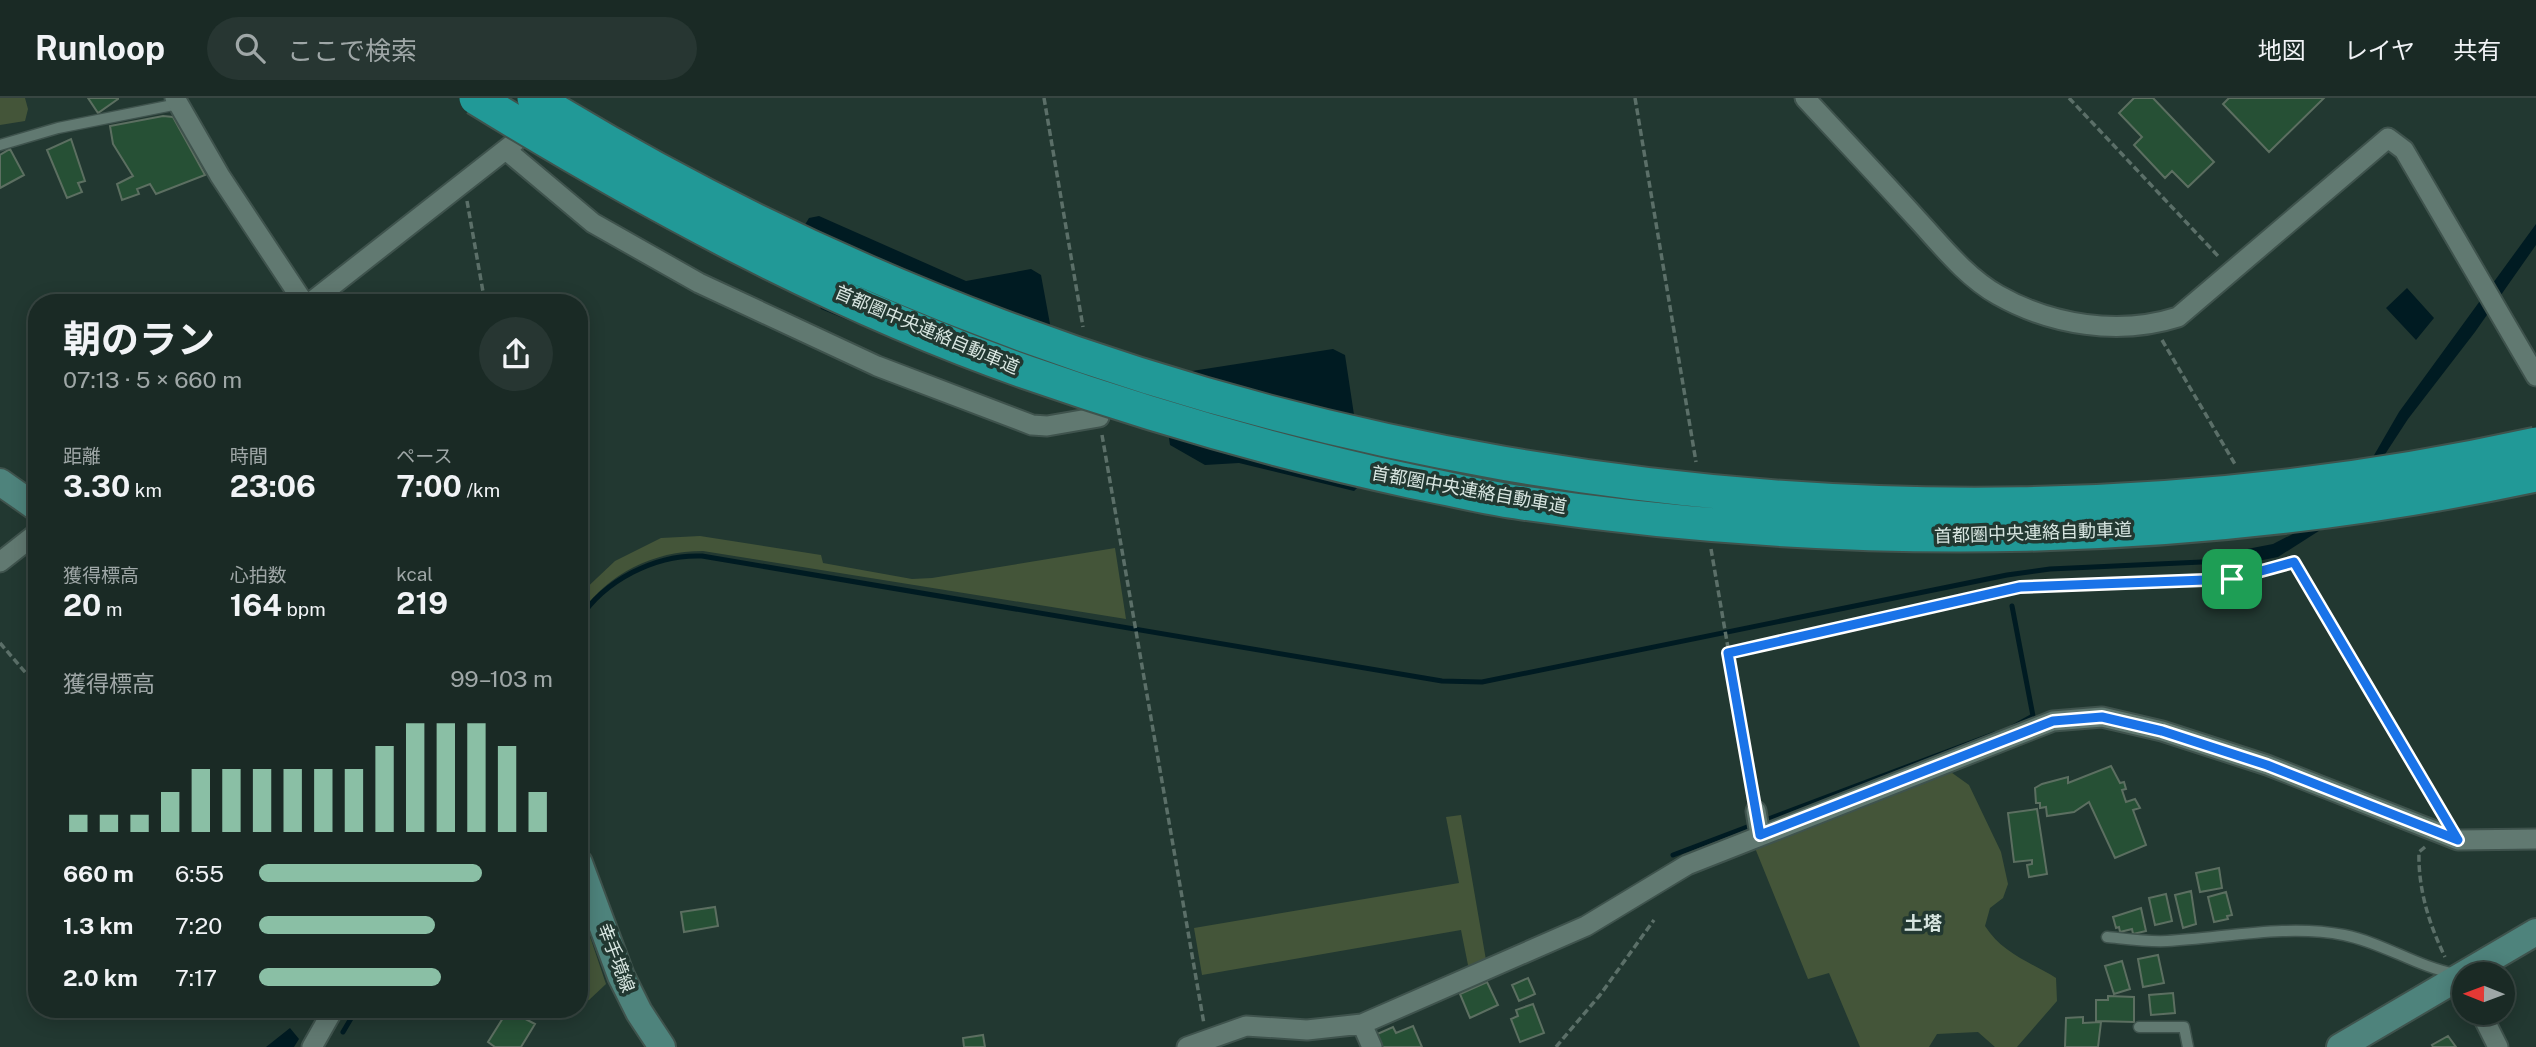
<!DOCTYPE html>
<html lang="ja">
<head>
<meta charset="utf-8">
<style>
  :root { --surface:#1a2a25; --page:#273632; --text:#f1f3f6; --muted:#9fa7a7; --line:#384642; --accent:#8abfa5 }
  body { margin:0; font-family:"Public Sans","Noto Sans JP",sans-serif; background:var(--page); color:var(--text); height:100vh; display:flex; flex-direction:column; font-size:26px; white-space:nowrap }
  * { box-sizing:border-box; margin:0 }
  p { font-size:23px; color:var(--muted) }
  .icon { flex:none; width:38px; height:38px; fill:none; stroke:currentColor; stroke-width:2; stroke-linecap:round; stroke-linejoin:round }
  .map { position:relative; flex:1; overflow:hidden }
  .side { position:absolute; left:28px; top:196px; width:560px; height:724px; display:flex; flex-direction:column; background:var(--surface); border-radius:28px; box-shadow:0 4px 18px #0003,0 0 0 2px var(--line) }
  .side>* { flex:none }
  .needle { width:46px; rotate:271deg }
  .fabs { position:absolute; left:2452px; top:864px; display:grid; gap:14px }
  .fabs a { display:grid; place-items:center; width:63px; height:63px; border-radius:50%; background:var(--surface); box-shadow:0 4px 18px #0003,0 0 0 2px var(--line); font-size:35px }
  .pin { position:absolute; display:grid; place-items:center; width:60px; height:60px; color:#fff; margin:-30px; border-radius:14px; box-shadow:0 4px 10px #0006 }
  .round { display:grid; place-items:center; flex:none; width:74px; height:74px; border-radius:37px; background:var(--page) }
  .summary { display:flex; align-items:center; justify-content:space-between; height:119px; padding:0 35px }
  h1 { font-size:38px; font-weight:700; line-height:52px }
  .stats { display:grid; grid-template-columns:repeat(3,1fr); gap:10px; height:119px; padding:7px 35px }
  .stats div { display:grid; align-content:center }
  .stats b { font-size:30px; font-weight:700 }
  .stats small { font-size:19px; font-weight:400 }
  .stats p { font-size:19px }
  .chart { height:196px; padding:14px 35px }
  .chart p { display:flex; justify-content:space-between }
  .chart svg { width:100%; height:126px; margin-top:7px; stroke:var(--accent); stroke-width:6 }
  ul { padding:0 35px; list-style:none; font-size:23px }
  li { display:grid; grid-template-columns:112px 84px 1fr; align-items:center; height:52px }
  li i { height:18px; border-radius:9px; background:var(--accent) }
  header { display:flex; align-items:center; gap:42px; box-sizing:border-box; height:98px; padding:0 35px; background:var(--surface); border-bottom:2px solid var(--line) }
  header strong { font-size:33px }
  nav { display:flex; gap:38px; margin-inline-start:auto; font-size:24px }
  .search { width:490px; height:63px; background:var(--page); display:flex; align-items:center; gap:18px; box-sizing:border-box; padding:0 24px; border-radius:38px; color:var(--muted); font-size:26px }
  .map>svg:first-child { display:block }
  .green { fill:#445539 }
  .water { fill:#001b22 }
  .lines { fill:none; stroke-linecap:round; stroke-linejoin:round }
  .stream { stroke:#001b22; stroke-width:5 }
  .building { fill:#265035; stroke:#5c6f61; stroke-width:2 }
  .service-casing { stroke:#3f534d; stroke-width:13 }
  .minor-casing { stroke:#3f534d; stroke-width:23 }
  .secondary-casing { stroke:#3f534d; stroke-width:30 }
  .path { stroke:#5b6f68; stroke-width:3.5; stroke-dasharray:7 3.5; stroke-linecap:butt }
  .service { stroke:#617971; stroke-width:10 }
  .minor { stroke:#617971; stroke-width:19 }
  .secondary { stroke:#4e837c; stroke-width:26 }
  .motorway-bridge-casing { stroke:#3f534d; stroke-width:37; stroke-linecap:butt }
  .motorway-bridge { stroke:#219997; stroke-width:33 }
  .route-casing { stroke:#fff; stroke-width:14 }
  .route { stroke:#1a73e8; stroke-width:9 }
  .labels { text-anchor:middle; stroke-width:7; stroke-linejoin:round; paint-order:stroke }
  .street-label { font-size:18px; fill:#d8e6e1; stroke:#223831 }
  .neighbourhood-label { font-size:19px; font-weight:bold; fill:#d8e6e1; stroke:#223831 }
</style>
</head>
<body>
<header>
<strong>Runloop</strong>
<div class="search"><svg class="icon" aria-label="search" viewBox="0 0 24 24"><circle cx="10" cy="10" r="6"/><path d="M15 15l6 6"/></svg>ここで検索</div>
<nav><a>地図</a><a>レイヤ</a><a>共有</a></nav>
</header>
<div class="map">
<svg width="2536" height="949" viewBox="0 0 2536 949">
  <rect width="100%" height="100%" fill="#223831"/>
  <!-- green -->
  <path class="green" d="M0,0H25L28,11L25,23L0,27Z
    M700,438L821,457L823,465L912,481L932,480L1115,450L1126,521L703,453C653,453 609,475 579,517V497L615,463L661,440Z
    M1948,672L1969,687L2001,754L2008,786L2003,800L1990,810L1985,828C2002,855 2030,864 2056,880L2057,903L2017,949H1995L1978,934L1937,936L1929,949H1860L1829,875L1808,881L1753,745Z
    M1461,717L1486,862L1469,872L1461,832L1202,877L1194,830L1459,785L1446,719Z
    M579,806L606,886L589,902L582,904Z"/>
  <!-- water -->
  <path class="water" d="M819,118L966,183L1031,171L1041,177L1057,264L1051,274L935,245L925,254L821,211L815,200L800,135L809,120Z
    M2536,126V147L2475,234L2408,321L2363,390L2336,422L2278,459L2217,471L2216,457L2273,446L2326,419L2373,359L2399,314Z
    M2407,190L2434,220L2416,242L2386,210Z
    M1333,251L1345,257L1364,383L1354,393L1239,365L1205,367L1170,347L1160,278Z
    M290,930L299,941L294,949H266Z"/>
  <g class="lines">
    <!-- stream -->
    <path class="stream" d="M2012,508L2033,618L2013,629
      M579,522C604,482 656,456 702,458L1442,583L1482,584L2007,477L2050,471L2223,463
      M1673,757L1994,636
      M343,934L356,912"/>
  </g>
  <!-- building -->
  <path class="building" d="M88,0H118V1L98,15Z
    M2134,0H2153L2214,64L2188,89L2172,73L2165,80L2134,47L2142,39L2119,15Z
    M2229,0H2324L2269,54L2223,6Z
    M163,18L173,19L205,77L156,96L150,86L137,91L139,96L122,102L117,86L133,78L113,46L110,28Z
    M71,41L85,83L78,85L82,94L67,100L47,52Z
    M10,51L24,77L0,90V57Z
    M2111,668L2120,685L2124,684L2126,691L2122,692L2126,704L2135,701L2140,710L2133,712L2146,747L2115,760L2089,704L2074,714L2047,718L2046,709L2040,710V705H2036L2035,690L2042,686L2068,679V685Z
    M2037,711L2047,776L2029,779L2027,767L2032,766V762L2014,764L2008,715Z
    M2219,770L2222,790L2200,794L2196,775Z
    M2191,793L2196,826L2183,830L2175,797Z
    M2226,794L2232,817L2227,818L2228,821L2214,824L2208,799Z
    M2166,796L2172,823L2155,827L2149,800Z
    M715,809L718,828L684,834L681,814Z
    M2141,810L2146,833L2133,836L2132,831L2120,834L2119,829L2116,830L2113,819Z
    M2158,857L2164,885L2143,889L2138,861Z
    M2122,863L2130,891L2114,896L2105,868Z
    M1528,880L1535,896L1519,903L1512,887Z
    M1487,884L1498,907L1470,920L1460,896Z
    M2173,895L2175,915L2151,917L2149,897Z
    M2108,898L2134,899V924L2096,923V902H2108Z
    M1533,906L1544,935L1520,944L1511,921L1518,918L1516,912Z
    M508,912L535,926L521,949H495L488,944Z
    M2083,919V925L2101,924L2098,949H2065L2066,920Z
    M1413,928L1422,949H1381L1375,937L1393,929L1396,935Z
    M983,937L985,949H964L963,940Z
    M2448,938L2456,949H2433L2432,947Z"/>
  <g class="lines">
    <defs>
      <path id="service" d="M0,47L58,30L178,6
        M2107,839C2127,841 2147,844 2167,843C2224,840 2287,826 2344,837C2384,845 2417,869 2456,876
        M2139,929H2184L2188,949"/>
      <path id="minor" d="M175,0L220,78L304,205
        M1805,0C1842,40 1880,80 1917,121C1941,147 1966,179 1998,197C2051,227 2119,238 2178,219L2388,40L2404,52L2536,278
        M506,52L593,125L699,185L877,268L1032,327L1047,328L1099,319
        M310,205L514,45
        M0,464L37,435
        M1756,713L1760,737
        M2481,915L2498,949
        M1362,926L1372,949
        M312,949L333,912
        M1187,949L1246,928L1307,932L1362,926L1586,828L1687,767L2053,623L2102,619L2162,633L2267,667L2458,742L2536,741"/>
      <path id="secondary" d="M0,384L37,410
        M579,765L621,878L639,914L662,949
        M2340,949L2536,834"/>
    </defs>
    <!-- service casing -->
    <use href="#service" class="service-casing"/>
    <!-- minor casing -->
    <use href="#minor" class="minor-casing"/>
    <!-- secondary casing -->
    <use href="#secondary" class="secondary-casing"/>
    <!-- path -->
    <path class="path" d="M1044,0L1083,229
      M1635,0L1696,364
      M2069,0L2219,159
      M467,103L485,205
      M2162,242L2236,368
      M1102,337L1204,926
      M1711,451L1753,695
      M0,545L37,588
      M1728,555L2020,490L2232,481L2254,477L2294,464L2442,715
      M2425,749L2419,754C2418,791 2429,826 2445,859
      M1556,949L1600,897L1654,822"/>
    <!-- service -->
    <use href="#service" class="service"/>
    <!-- minor -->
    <use href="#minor" class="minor"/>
    <!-- secondary -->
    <use href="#secondary" class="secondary"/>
    <defs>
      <path id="motorway-bridge" d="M476,0C650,107 833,206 1026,274C1152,318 1280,355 1410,383C1446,390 1481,399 1516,404C1855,454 2200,449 2536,377
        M534,0C1123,363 1859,495 2536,346"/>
    </defs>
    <!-- motorway-bridge casing -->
    <use href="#motorway-bridge" class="motorway-bridge-casing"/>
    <!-- motorway-bridge -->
    <use href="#motorway-bridge" class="motorway-bridge"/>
  </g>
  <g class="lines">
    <defs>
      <path id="route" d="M2294,464L2458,742L2267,667L2162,633L2102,619L2053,623L1760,737L1728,555L2020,489L2232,481Z"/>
    </defs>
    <!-- route casing -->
    <use href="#route" class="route-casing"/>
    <!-- route -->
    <use href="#route" class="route"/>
  </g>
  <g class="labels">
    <!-- street labels -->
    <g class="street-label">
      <text transform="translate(927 232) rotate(23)" y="6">首都圏中央連絡自動車道</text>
      <text transform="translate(1469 392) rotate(10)" y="6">首都圏中央連絡自動車道</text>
      <text transform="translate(2033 435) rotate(-2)" y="6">首都圏中央連絡自動車道</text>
      <text transform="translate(616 860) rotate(69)" y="6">幸手境線</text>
    </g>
    <!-- neighbourhood labels -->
    <g class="neighbourhood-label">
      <text x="1923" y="832">土塔</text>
    </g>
  </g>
</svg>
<div class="fabs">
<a><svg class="needle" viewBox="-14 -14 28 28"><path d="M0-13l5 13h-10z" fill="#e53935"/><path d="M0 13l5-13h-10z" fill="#9fa7a7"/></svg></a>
</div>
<div class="pin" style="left:2232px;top:481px;background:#1e9e55"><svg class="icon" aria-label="arrive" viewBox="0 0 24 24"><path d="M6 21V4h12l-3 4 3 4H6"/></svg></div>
<section class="side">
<div class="summary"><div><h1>朝のラン</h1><p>07:13 · 5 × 660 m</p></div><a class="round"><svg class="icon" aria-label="share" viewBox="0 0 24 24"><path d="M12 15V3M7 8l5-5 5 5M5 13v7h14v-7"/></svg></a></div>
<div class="stats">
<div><p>距離</p><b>3.30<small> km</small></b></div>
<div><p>時間</p><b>23:06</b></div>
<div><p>ペース</p><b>7:00<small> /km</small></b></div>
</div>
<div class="stats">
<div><p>獲得標高</p><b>20<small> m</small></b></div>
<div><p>心拍数</p><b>164<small> bpm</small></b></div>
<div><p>kcal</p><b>219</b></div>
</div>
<div class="chart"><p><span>獲得標高</span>99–103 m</p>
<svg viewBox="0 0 160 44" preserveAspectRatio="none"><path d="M5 44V38M15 44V38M25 44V38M35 44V30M45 44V22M55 44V22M65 44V22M75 44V22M85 44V22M95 44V22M105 44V14M115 44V6M125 44V6M135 44V6M145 44V14M155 44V30"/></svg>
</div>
<ul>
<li><b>660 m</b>6:55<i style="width:76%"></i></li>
<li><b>1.3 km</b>7:20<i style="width:60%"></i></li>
<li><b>2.0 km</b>7:17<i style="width:62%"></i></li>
</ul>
</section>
</div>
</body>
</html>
